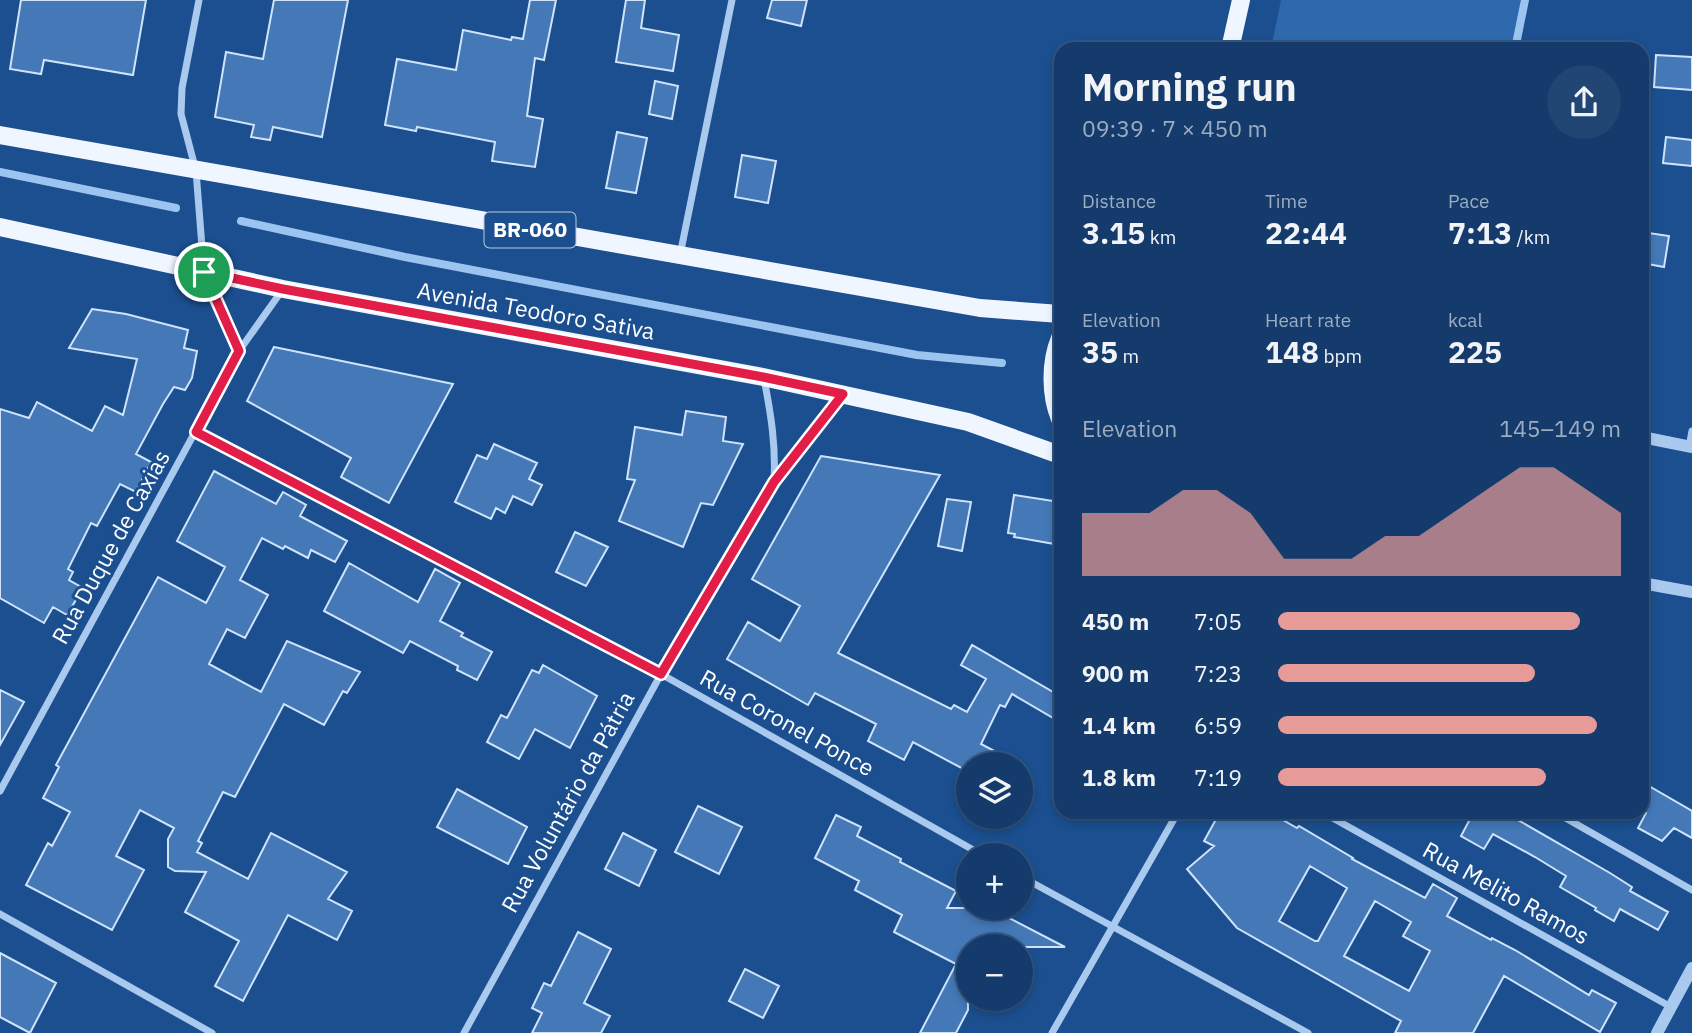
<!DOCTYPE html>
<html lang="en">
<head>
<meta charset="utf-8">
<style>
  :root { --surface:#143b6b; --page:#214673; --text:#f1f3f6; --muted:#9dadc1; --line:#33557e; --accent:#e69b98 }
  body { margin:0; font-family:"IBM Plex Sans",sans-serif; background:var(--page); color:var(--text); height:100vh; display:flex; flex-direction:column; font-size:26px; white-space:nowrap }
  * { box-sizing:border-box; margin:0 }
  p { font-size:23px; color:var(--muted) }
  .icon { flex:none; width:38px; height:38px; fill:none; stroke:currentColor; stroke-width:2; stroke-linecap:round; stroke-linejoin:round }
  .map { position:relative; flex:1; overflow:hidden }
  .side { position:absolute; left:1054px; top:42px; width:595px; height:777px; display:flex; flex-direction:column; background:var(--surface); border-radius:21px; box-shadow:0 4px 10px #0003,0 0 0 2px var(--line) }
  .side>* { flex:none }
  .controls { position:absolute; left:956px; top:752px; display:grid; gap:14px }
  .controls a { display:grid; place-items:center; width:77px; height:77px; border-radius:50%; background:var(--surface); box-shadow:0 4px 10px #0003,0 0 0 2px var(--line); font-size:35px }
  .pin { position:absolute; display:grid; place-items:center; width:60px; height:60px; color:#fff; margin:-30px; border:4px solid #fff; border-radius:50%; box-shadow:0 2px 7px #0007 }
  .round { display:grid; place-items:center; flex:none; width:74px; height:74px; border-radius:37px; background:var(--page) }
  .summary { display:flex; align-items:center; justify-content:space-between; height:119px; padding:0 28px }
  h1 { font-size:38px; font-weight:800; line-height:52px }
  .stats { display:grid; grid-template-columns:repeat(3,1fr); gap:10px; height:119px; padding:7px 28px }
  .stats div { display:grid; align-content:center }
  .stats b { font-size:30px; font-weight:800 }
  .stats small { font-size:19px; font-weight:400 }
  .stats p { font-size:19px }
  .chart { height:196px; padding:14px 28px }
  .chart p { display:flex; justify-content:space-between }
  .chart svg { width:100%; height:126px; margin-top:7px; fill:var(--accent); opacity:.7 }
  ul { padding:0 28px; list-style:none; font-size:23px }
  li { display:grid; grid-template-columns:112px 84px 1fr; align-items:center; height:52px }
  li i { height:18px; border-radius:9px; background:var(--accent) }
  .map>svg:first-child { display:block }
  .green { fill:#2e69ad }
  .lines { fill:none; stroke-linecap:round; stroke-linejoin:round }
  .stream { stroke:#9cc4f0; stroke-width:8 }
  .building { fill:#4478b7; stroke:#cfe3fa; stroke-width:2; fill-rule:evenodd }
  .minor { stroke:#a9c9ee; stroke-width:7 }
  .tertiary { stroke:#a9c9ee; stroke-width:12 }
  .primary { stroke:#f0f6ff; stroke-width:18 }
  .route-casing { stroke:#fff; stroke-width:14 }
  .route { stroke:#e11d48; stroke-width:9 }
  .labels { text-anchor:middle; stroke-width:6; stroke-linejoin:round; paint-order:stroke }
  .shield { fill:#1b4f8f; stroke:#bbcadd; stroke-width:2 }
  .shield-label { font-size:21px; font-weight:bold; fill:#fff }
  .street-label { font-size:23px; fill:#fff; stroke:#1b4f8f }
</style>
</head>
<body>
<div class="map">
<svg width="1692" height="1033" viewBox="0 0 1692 1033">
  <rect width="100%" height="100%" fill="#1b4f8f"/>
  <!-- green -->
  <path class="green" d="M1281,0H1528L1520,49H1271Z"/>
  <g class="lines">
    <!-- stream -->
    <path class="stream" d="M1515,49L1525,0
      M0,172L176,208
      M241,221L405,257L917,355L1002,363"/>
  </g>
  <!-- building -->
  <path class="building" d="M21,0H146L133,75L44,60L41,74L10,69Z
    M274,0H348L322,137L273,127L270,140L251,137L254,125L215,117L226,52L263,59Z
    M530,0H556L544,60L535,58L527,116L543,119L535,167L492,161L495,142L417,127L416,131L385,125L397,59L456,70L463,30L511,40L512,37L523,39Z
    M626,0H645L641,28L679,35L673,71L616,62Z
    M772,0H807L801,26L767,18Z
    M1656,55L1692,57V90L1654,87Z
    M655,81L678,86L672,119L649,114Z
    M617,132L647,138L636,193L606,188Z
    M1666,137L1692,140V166L1663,163Z
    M742,155L776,161L768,203L735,197Z
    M1642,232L1669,236L1664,267L1642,263Z
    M92,309L126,314L188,330L184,348L197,351L192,378L185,390L174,387L163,404L136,454L151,462L136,492L120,484L97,526L91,523L68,569L73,572L69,580L83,588L67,615L53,607L44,623L0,598V409L29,418L37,402L92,431L105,406L123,415L137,359L69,348Z
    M274,347L453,384L389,503L341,477L351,458L247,401Z
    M686,411L726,417L723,441L743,444L713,505L701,503L683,547L619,521L635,480L627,479L635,427L682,435Z
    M494,444L537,463L529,479L542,485L532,505L513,496L505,513L496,508L491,519L455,502L477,455L487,459Z
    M821,456L940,475L838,653L951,709L954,705L967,712L986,679L961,665L972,645L1060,696V722L1012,694L1005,707L1000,705L981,744L1021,765H968L967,771L913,742L904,760L868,741L876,724L815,693L808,705L727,659L748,622L780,641L800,606L752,579Z
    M214,471L276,504L283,492L306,505L300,516L347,541L335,562L311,550L308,558L285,546L283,549L262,538L240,580L268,595L245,638L227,629L209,664L261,692L287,641L360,672L347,693L343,691L324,725L284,704L235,797L223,792L198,841L202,843L197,852L248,879L271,833L347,872L328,899L352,911L337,940L288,915L243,1001L215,986L239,941L185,912L206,872L175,871L168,867V839L174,828L140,810L116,856L144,870L112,930L26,885L48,843L52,846L70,812L43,798L59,767L56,765L158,577L206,603L225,567L177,541Z
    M1014,495L1060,502V545L1014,537L1015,534L1008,533Z
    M947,499L971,502L962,551L938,546Z
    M575,532L608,547L586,586L556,572Z
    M349,563L418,602L435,569L460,583L440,621L463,633L461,636L492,652L477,680L457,670L458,666L410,641L403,653L324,611Z
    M543,665L597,696L570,748L535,729L519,759L487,742L501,715L507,718L532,670L539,673Z
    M0,690L24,702L0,745Z
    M1642,782L1692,811V838L1674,828L1662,841L1638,828L1646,813L1642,810Z
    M457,789L527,827L508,864L437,827Z
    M698,806L742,827L719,874L675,852Z
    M1220,812H1269L1297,828L1299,826L1353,858L1352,859L1425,898L1433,884L1457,898L1447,916L1491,940L1492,938L1515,950L1589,995L1592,990L1616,1003L1600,1032L1504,976L1473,1033H1395L1401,1021L1237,928L1187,869L1214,846L1204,841ZM1310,866L1347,888L1318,941H1315L1279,921ZM1375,901L1411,922L1403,936L1430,951L1409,991L1344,956Z
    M1453,812H1504L1610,873L1632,887L1630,891L1668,912L1658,930L1620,909L1614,921L1595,910L1596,908L1560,887L1566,876L1535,857L1493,834L1484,849L1461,836L1469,821Z
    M836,815L861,827L857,836L901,859L900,862L956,891L947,908H990L1065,947H968V1010L956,1033H920L956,964L894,932L902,915L855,890L859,881L815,858Z
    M623,833L656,850L639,886L605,869Z
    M578,932L611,949L584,1003L610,1016L601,1033H532L542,1013L532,1008L544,983L551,986Z
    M0,953L56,983L30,1033L0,1017Z
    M745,969L779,986L763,1018L729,1001Z"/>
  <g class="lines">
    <!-- minor -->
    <path class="minor" d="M199,0L182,88L181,114L196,171L204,272L239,351
      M680,255L732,0
      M764,379C771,414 776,446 774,481
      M196,432L661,674L984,856
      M1689,447L1692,431
      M0,791L239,351L283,289
      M1322,812L1671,1007
      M1555,812L1692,890
      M1020,876L1308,1033
      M0,914L212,1033
      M464,1033L661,674L774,482L841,396
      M1052,1033L1178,812"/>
    <!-- tertiary -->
    <path class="tertiary" d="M1642,437L1692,447
      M1642,583L1692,592
      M1657,1033L1692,968"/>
    <!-- primary -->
    <path class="primary" d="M1230,49L1241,0
      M0,135L980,308L1060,314
      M0,227L283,289L763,377L968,422L1060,455
      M1060,338C1050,362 1050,395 1060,419"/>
  </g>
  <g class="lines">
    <defs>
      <path id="route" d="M204,272L283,289L763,377L843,394L774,482L661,674L196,432L239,351Z"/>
    </defs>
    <!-- route casing -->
    <use href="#route" class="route-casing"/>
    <!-- route -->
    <use href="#route" class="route"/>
  </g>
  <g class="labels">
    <!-- shield labels -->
    <rect class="shield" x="484.5" y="212.5" width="91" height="35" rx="5"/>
    <g class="shield-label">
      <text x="530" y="237">BR-060</text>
    </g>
    <!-- street labels -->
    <g class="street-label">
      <text transform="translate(536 311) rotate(10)" y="8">Avenida Teodoro Sativa</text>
      <text transform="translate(111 547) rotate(-61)" y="8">Rua Duque de Caxias</text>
      <text transform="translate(787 723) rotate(29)" y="8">Rua Coronel Ponce</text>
      <text transform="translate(568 802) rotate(-61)" y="8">Rua Voluntário da Pátria</text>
      <text transform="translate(1506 893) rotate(29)" y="8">Rua Melito Ramos</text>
    </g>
  </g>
</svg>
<div class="controls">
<a><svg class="icon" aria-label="layers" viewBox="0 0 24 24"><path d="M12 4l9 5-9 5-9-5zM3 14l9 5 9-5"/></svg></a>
<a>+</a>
<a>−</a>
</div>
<div class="pin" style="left:204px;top:272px;background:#1e9e55"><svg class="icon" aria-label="arrive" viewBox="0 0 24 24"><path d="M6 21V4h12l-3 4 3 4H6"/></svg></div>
<section class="side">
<div class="summary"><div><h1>Morning run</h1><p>09:39 · 7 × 450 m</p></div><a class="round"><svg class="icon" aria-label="share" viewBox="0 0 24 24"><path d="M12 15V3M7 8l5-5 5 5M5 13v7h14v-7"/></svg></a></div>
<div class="stats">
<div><p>Distance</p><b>3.15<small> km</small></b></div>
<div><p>Time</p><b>22:44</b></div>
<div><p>Pace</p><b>7:13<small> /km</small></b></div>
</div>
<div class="stats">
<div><p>Elevation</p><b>35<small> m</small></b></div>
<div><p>Heart rate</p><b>148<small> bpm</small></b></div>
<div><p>kcal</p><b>225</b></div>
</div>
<div class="chart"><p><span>Elevation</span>145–149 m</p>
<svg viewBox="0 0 160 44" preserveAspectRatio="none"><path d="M0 44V22L10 22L20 22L30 14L40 14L50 22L60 38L70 38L80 38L90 30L100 30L110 22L120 14L130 6L140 6L150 14L160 22V44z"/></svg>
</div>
<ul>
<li><b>450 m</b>7:05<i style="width:88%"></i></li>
<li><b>900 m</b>7:23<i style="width:75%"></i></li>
<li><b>1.4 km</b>6:59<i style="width:93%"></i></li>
<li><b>1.8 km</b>7:19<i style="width:78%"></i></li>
</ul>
</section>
</div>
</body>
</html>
